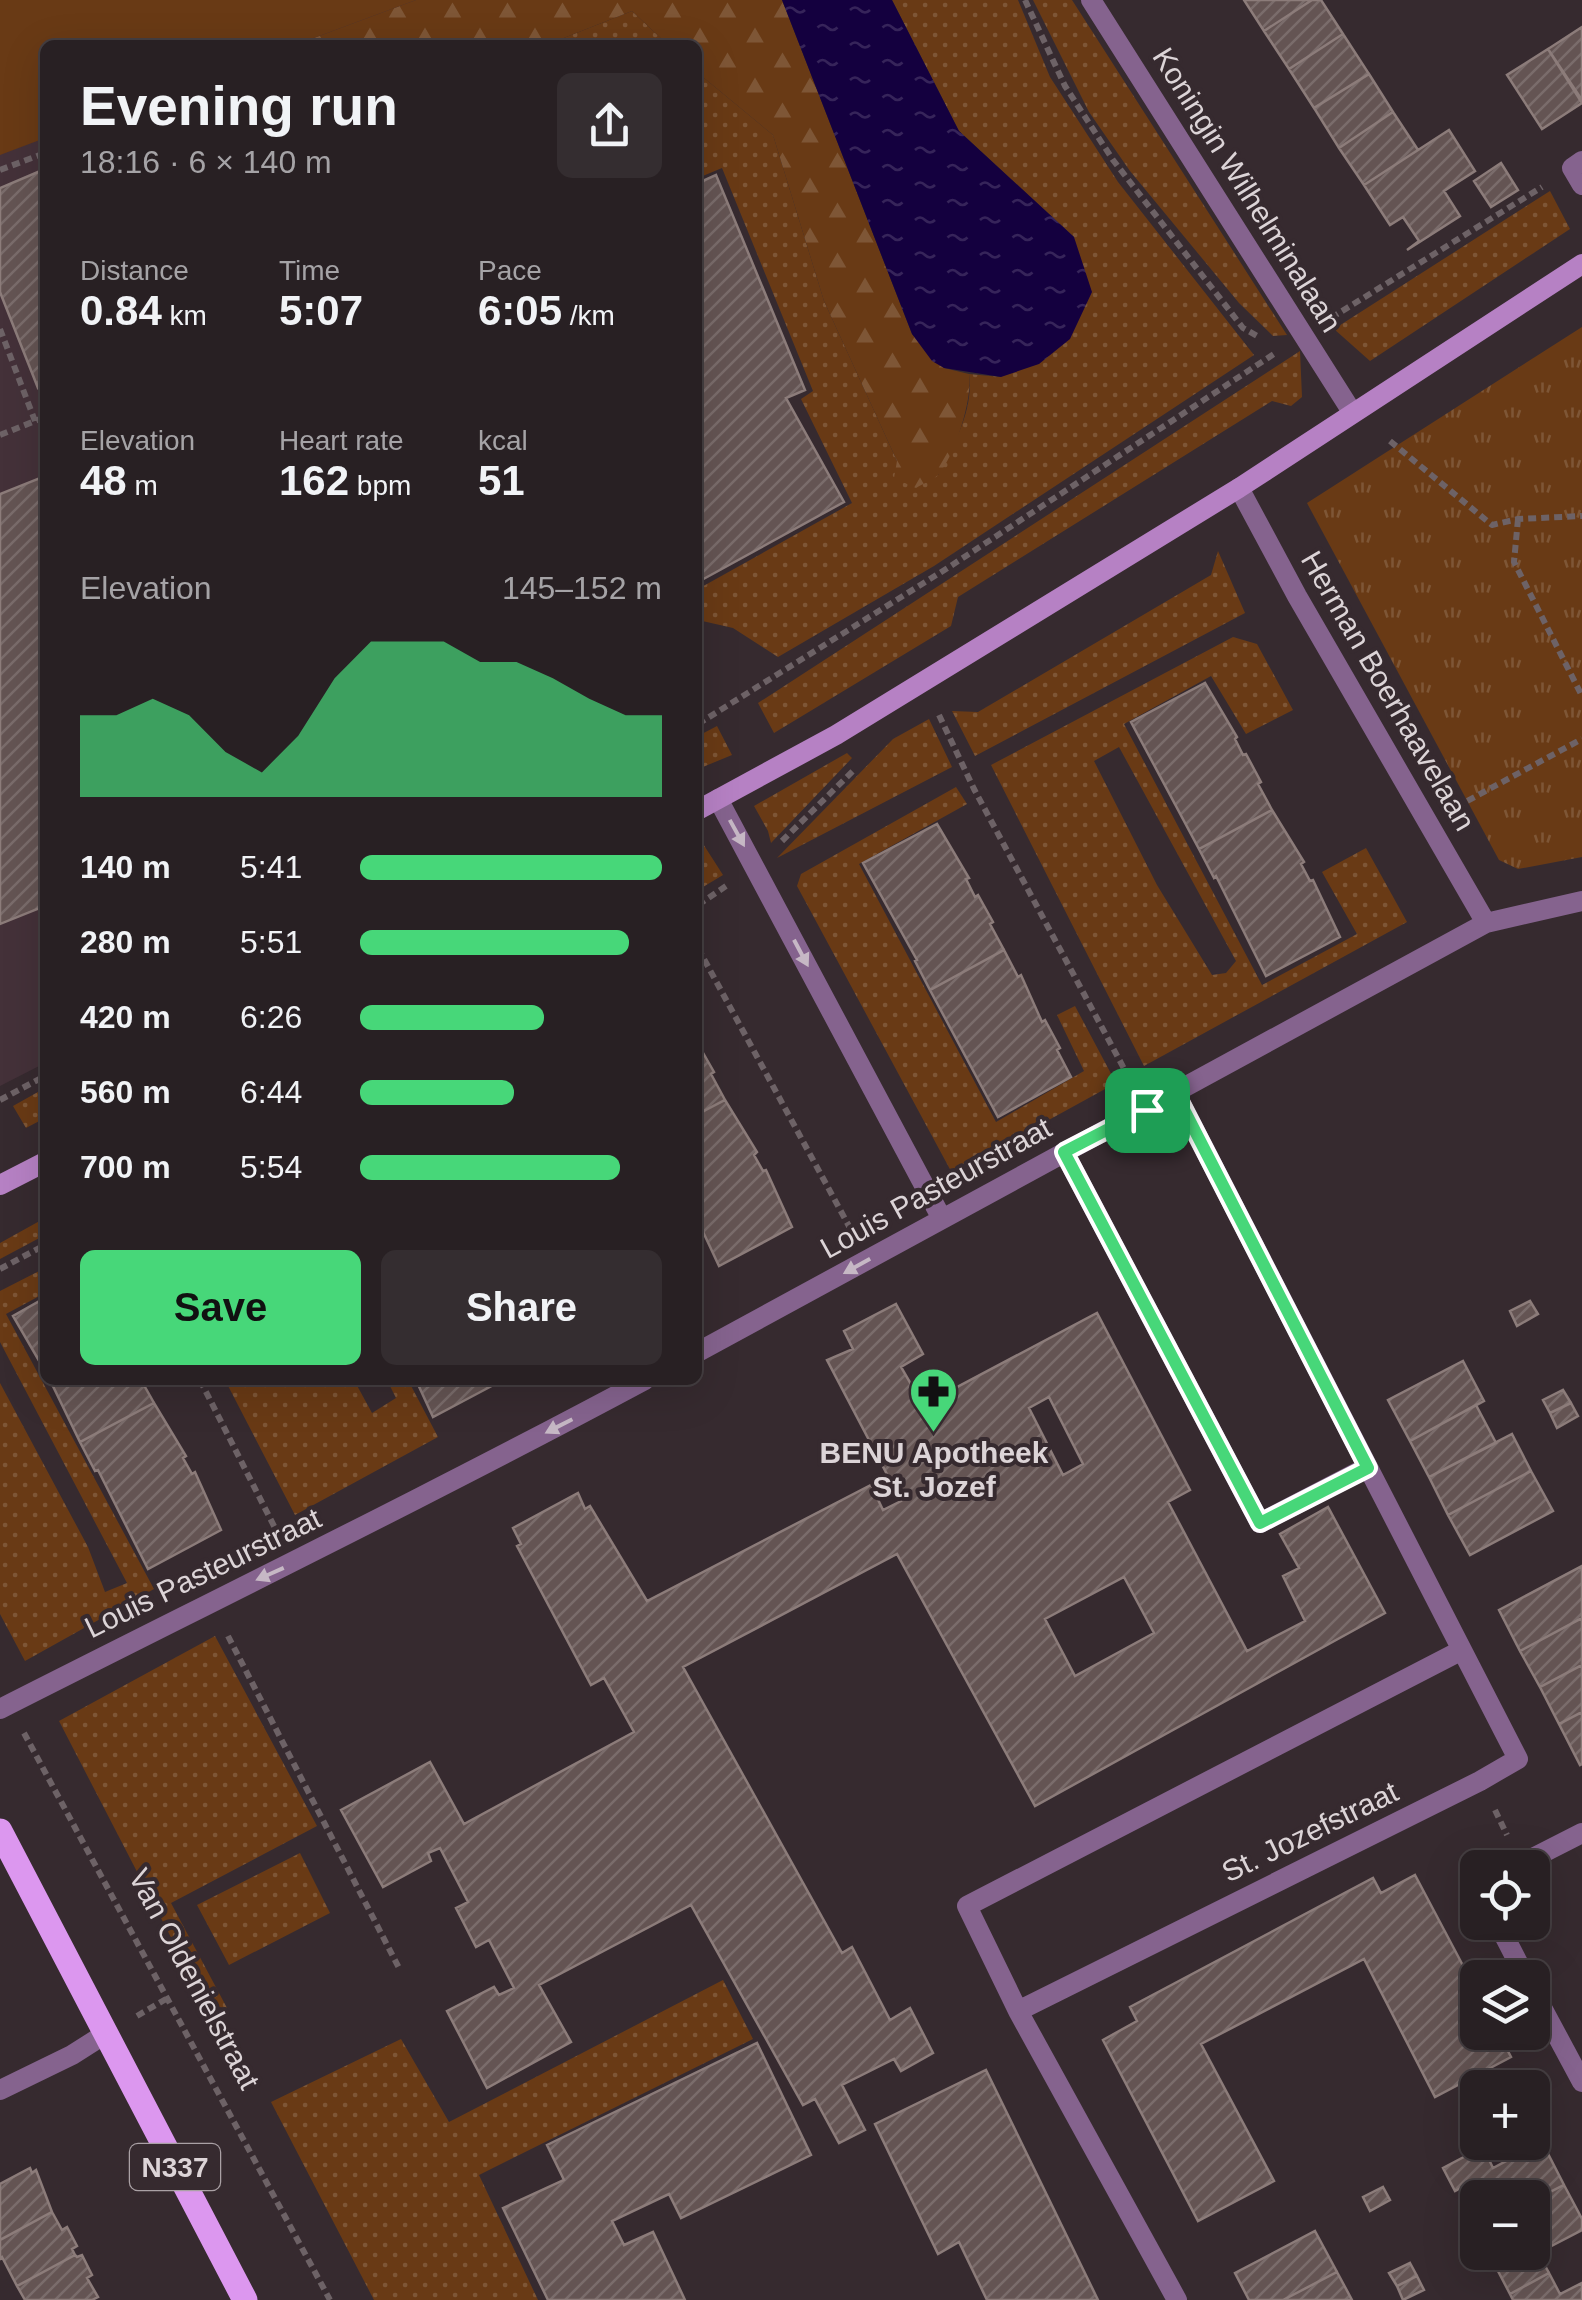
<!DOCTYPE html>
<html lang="en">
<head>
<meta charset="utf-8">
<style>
  :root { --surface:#282023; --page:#342d30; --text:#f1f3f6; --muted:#a5a3a6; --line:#443e41; --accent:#47d779 }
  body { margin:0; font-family:Arial,sans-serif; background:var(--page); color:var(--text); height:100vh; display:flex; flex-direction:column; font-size:38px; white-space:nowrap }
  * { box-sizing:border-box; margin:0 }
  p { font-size:32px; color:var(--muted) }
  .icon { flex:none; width:55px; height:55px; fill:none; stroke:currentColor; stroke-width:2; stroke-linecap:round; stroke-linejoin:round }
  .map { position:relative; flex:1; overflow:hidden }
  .sheet { position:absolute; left:40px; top:40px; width:662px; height:1345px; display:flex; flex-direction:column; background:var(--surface); border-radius:15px; box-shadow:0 10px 40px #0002,0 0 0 2px var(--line) }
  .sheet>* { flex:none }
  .tools { position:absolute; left:1460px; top:1850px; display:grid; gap:20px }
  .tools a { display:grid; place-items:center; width:90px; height:90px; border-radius:15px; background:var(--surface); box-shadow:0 10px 40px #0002,0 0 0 2px var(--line); font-size:50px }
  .pin { position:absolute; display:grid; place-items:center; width:85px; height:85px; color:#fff; margin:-42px; border-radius:20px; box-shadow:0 5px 15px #0006 }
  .round { display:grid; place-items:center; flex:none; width:105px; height:105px; border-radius:15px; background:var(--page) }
  .overview { display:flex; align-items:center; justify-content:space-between; height:170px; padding:0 40px }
  h1 { font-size:55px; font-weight:600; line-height:75px }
  .stats { display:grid; grid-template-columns:repeat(3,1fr); gap:15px; height:170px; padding:10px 40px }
  .stats div { display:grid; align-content:center }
  .stats b { font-size:42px; font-weight:600 }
  .stats small { font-size:28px; font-weight:400 }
  .stats p { font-size:28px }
  .chart { height:280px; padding:20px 40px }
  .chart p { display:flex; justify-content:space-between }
  .chart svg { width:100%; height:180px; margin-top:10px; fill:var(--accent); opacity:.7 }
  .button { display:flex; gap:20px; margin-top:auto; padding:20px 40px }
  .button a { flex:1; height:115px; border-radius:15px; background:var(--accent); color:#111; font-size:40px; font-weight:600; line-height:115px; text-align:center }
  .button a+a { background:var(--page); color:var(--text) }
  ul { padding:0 40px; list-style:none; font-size:32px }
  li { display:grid; grid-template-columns:160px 120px 1fr; align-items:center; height:75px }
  li i { height:25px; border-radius:12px; background:var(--accent) }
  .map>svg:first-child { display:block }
  .built { fill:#443139 }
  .grass { fill:url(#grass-dots); fill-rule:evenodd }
  .forest { fill:url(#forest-firs) }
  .park { fill:url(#park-tufts) }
  .pitch { fill:#693a15 }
  .water { fill:url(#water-ripples) }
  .building { fill:url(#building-hatch); stroke:#8c7c7a; stroke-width:2.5; fill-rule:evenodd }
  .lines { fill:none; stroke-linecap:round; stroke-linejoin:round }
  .path { stroke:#6d6266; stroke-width:6; stroke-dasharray:8 5; stroke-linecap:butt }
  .street { stroke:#85638e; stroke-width:20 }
  .secondary { stroke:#b681c4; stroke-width:20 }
  .primary { stroke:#dc97ef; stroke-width:25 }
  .oneway { fill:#c6b8c5 }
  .route-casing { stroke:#fff; stroke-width:20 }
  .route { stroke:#47d779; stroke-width:12 }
  .labels { text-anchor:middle; stroke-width:8; stroke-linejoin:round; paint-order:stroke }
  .shield { fill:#362a2f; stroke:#aaa1a5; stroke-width:2.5 }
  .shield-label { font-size:28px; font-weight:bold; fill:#dcd4d7 }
  .street-label { font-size:30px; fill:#dcd4d7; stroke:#362a2f }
  .poi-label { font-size:30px; font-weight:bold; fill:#dcd4d7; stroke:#362a2f }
</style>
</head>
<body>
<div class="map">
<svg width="1582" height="2300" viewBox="0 0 1582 2300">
  <defs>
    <pattern id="grass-dots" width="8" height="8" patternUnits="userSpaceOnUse" patternTransform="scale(2.5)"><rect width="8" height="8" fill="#693a15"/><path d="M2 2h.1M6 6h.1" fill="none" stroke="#7e5636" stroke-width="1.8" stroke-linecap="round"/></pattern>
    <pattern id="forest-firs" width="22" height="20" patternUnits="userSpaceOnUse" patternTransform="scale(2.5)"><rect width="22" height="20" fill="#693a15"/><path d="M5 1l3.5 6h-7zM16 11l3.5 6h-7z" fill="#7e5636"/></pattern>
    <pattern id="park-tufts" width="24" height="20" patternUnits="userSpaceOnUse" patternTransform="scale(2.5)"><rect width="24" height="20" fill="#693a15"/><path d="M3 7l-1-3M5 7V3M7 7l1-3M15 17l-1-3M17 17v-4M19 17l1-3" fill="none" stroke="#7e5636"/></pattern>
    <pattern id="water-ripples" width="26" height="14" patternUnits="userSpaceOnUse" patternTransform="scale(2.5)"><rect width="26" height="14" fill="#14003f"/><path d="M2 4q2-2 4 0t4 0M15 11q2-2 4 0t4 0" fill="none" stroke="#36245a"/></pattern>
    <pattern id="building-hatch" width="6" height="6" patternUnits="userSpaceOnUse" patternTransform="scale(2.5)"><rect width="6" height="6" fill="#645453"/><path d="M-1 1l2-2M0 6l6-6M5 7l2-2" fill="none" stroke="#7a6c6b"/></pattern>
  </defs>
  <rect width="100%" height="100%" fill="#362a2f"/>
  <!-- built -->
  <path class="built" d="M0,0H486L372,45H45V1063L0,1086Z"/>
  <!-- grass -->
  <path class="grass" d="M892,0H1018L1050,77L1118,182L1254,355L934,566L778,657L733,628L698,620V589L852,503L801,399L813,391L722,168L698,178V73L773,135L824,301L897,461L938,475C954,444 974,410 969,374L1001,377L1074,237L959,131Z
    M1033,0H1072L1287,335L1273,336L1239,303L1130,171L1089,112Z
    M632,11L668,45H546Z
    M1550,191L1570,229L1370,361L1334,329Z
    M1300,351L1302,397L1291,406L1272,401L958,597L951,626L774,733L758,703Z
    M1218,551L1245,613L975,756L952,711L978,712L1211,575Z
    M1233,637L1257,644L1293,710L1246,734L1211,676L1124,724L1262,985L1357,934L1322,872L1366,848L1407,922L1144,1066L991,765ZM1119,747L1236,961L1226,973L1212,975L1157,885L1094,761Z
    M929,719L952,767L777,858L893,739Z
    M717,726L732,755L698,769V736Z
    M847,753L852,758L771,843L768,831L754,806Z
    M956,787L967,804L859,864L996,1122L1084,1071L1057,1015L1075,1006L1116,1083L952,1173L797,886L801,874Z
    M698,836L723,875L698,890Z
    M45,1088V1118L26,1128L13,1106Z
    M45,1218V1235L0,1259V1243Z
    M45,1268V1293L6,1314L154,1589L25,1661L0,1614V1383L88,1547L105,1592L127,1583L0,1342V1291Z
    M225,1380H354L372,1413L396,1398L387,1380H408L438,1437L295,1515Z
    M215,1636L317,1826L171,1903L227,2008L206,2005L59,1721Z
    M300,1853L330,1913L229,1965L197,1905Z
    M723,1980L753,2039L479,2175L538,2300H374L271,2102L401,2039L449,2122Z"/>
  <!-- forest -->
  <path class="forest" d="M416,0H782L912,334L944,368L969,374C973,398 955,456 938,475C933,480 922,484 916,488L894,478L897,461L824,301L773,135L698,73V45H668L632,11L546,45H295Z"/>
  <!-- park -->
  <path class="park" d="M1582,327V857L1518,869L1499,860L1307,503Z"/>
  <!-- pitch -->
  <path class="pitch" d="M0,0H416L295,45H45V138L0,155Z"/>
  <!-- water -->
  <path class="water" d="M782,0H892L959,131L1074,237L1092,292L1070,339L1039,364L1001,377L944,368L932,361L912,334Z"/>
  <!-- building -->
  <path class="building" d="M1244,0H1312L1264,31Z
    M1312,0H1321L1343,34L1289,69L1264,31Z
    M1582,27V100L1548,49Z
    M1343,34L1369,74L1314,108L1289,69Z
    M1548,49L1582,103L1542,129L1507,75Z
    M1369,74L1393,112L1339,148L1314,108Z
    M1393,112L1418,150L1364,185L1339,148Z
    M1449,130L1475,171L1444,191L1460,216L1407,250L1419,241L1403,217L1390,225L1364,185Z
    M1501,163L1518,190L1491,207L1474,181Z
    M45,169V385L38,388L0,292V188Z
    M716,175L805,390L786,398L844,502L698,582V183Z
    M45,476V906L0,924V494Z
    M1205,683L1237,737L1235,739L1243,755L1246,754L1261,782L1258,784L1272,810L1199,849L1131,722Z
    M1272,810L1304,862L1301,864L1310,881L1313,880L1340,937L1266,976L1216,876L1214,878L1199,849Z
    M937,824L969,878L966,879L975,897L978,895L993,922L990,924L1004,950L930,990L915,961L917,960L863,863Z
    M1004,950L1018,977L1021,975L1042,1022L1045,1020L1060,1048L1057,1050L1071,1077L998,1117L930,990Z
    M698,1044L714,1072L711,1074L725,1100L698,1114Z
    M725,1100L757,1152L754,1155L763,1171L766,1170L792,1227L719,1266L698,1221V1114Z
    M45,1298V1371L13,1316Z
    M1530,1301L1538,1314L1517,1326L1510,1311Z
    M896,1304L923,1354L901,1367L923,1405L1097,1313L1190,1490L1168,1502L1247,1651L1305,1621L1283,1576L1299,1568L1280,1534L1328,1507L1385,1613L1035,1806L897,1554L683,1667L842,1953L852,1947L890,2020L910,2008L933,2053L901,2071L894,2059L842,2085L865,2130L839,2143L815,2099L803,2105L691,1905L539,1985L571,2042L487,2088L447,2011L494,1987L499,1995L514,1988L489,1940L476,1947L456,1908L468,1902L440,1848L428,1853L431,1861L383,1887L341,1810L430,1762L464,1824L634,1732L604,1678L591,1685L517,1546L521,1544L513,1528L578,1493L585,1509L590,1506L647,1601L871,1485L883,1510L901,1501L827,1360L853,1349L844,1331ZM1049,1397L1083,1464L1063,1475L1029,1408ZM1124,1577L1154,1633L1075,1676L1045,1619Z
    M1463,1361L1484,1401L1410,1441L1388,1400Z
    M50,1380H141L154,1403L80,1442Z
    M416,1380H503L433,1417Z
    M1563,1390L1571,1403L1550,1413L1543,1400Z
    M154,1403L186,1456L183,1458L192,1474L195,1472L221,1530L148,1569L98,1470L95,1471L80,1442Z
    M1571,1403L1578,1416L1557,1428L1550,1413Z
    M1476,1405L1496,1443L1429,1477L1410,1441Z
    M1512,1434L1531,1471L1448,1515L1429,1477Z
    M1531,1471L1553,1511L1470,1555L1448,1515Z
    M1582,1566V1618L1520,1651L1499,1610Z
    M1582,1618V1665L1540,1687L1520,1651Z
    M1582,1665V1712L1559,1724L1540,1687Z
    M1582,1712V1764L1580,1765L1559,1724Z
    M1415,1875L1478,1994V2032H1498L1511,2057L1435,2097L1364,1959L1201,2044L1274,2181L1198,2221L1103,2040L1137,2021L1130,2007L1373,1878L1381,1893Z
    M757,2043L811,2155L681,2218L669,2194L612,2221L624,2245L653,2232L685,2300H548L503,2208L564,2180L547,2145Z
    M986,2070L1098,2300H987L959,2242L938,2254L875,2124Z
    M1542,2142L1564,2185L1532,2201V2198H1480L1472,2182L1455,2191L1443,2168L1483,2147L1493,2168Z
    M30,2168L32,2173L36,2170L52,2212L0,2240V2184Z
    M1564,2185L1582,2219V2230L1538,2253L1549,2273L1510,2294L1498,2271L1514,2263L1508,2252H1532V2201Z
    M1383,2187L1390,2200L1370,2211L1363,2197Z
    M52,2212L62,2230L67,2227L77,2246L72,2249L75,2255L17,2286L2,2257L0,2259V2240Z
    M1315,2231L1337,2272L1283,2300H1249L1235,2273Z
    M75,2255L77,2257L82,2255L92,2275L87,2278L98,2297L92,2300H25L17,2286Z
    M1410,2263L1417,2276L1397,2286L1389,2273Z
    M1337,2272L1352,2300H1283Z
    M1549,2273L1560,2294L1582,2283V2300H1513L1510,2294Z
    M1417,2276L1424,2290L1403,2300L1397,2286Z"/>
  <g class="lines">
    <!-- path -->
    <path class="path" d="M1025,0L1065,86L1113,160L1243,328L1259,337
      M0,170L45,153
      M1331,318L1542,187
      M0,329L35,421
      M0,435L45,417
      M1390,441L1492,525L1518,519L1582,516
      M1518,519L1514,562L1582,696
      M939,715L974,789L1128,1076
      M698,724L946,569L1274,354
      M1456,807L1582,739
      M782,841L855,769
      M698,905L726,886
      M698,948L850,1228
      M0,1100L45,1076
      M0,1269L45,1245
      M200,1380L276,1530
      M228,1636L399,1968
      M24,1733L330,2300
      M1495,1810L1507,1835
      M137,2016L166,1999"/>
    <!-- street -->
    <path class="street" d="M1091,0L1352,412
      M1582,161L1572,168L1582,185
      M1239,488L1297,596L1486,923
      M718,799L941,1217
      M1176,1094L1518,1759L1480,1781L1018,2011L967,1906L1462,1650
      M1064,1152L1260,1523L1368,1467
      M698,1352L1486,923L1582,901
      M0,1709C215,1600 432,1494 645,1380
      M1513,1868L1582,1833
      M1497,1922L1526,1978
      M1532,1989L1582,2082
      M1018,2011L1177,2300
      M0,2090L72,2055L105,2034"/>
    <!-- secondary -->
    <path class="secondary" d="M698,810L836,735L1239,488L1582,264
      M0,1185L45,1162"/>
    <!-- primary -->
    <path class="primary" d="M0,1831L245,2300"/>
  </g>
  <!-- one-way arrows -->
  <defs><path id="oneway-solid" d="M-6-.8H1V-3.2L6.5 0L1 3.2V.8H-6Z" transform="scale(2.5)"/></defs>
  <g class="oneway">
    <use href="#oneway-solid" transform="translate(737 833) rotate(61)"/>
    <use href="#oneway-solid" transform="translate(801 953) rotate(62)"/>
    <use href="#oneway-solid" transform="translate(857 1266) rotate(151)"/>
    <use href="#oneway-solid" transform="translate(559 1426) rotate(153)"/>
    <use href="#oneway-solid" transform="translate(270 1574) rotate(156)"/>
  </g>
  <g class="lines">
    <defs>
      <path id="route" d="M1176,1094L1368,1468L1260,1523L1064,1152Z"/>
    </defs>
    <!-- route casing -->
    <use href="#route" class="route-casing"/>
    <!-- route -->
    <use href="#route" class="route"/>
  </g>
  <!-- icons -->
  <defs>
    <symbol id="pharmacy-pin" viewBox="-11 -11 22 30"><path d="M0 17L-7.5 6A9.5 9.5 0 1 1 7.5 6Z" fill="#47d779" stroke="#362a2f"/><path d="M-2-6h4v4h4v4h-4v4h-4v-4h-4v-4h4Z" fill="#111"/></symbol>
  </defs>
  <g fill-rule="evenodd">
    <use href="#pharmacy-pin" x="906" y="1364" width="55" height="75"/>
  </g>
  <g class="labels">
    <!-- shield labels -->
    <rect class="shield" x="130" y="2144" width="90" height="46" rx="8"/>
    <g class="shield-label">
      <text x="175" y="2177">N337</text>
    </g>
    <!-- street labels -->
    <g class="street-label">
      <text transform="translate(1247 190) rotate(58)" y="10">Koningin Wilhelminalaan</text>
      <text transform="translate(1388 691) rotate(60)" y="10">Herman Boerhaavelaan</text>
      <text transform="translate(936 1188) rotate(-29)" y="10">Louis Pasteurstraat</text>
      <text transform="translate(203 1573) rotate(-26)" y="10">Louis Pasteurstraat</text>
      <text transform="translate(1310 1832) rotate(-26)" y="10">St. Jozefstraat</text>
      <text transform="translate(194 1979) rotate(62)" y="10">Van Oldenielstraat</text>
    </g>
    <!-- poi labels -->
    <g class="poi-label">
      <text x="934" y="1463">BENU Apotheek<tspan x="934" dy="34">St. Jozef</tspan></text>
    </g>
  </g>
</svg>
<div class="tools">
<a><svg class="icon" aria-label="locate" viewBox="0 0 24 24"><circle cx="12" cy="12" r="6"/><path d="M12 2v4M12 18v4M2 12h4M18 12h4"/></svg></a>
<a><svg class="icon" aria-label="layers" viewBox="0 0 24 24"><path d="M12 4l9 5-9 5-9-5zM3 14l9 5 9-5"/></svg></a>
<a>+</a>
<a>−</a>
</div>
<div class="pin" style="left:1147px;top:1110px;background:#1e9e55"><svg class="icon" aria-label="arrive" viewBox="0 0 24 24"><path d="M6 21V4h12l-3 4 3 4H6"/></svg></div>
<section class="sheet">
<div class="overview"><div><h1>Evening run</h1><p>18:16 · 6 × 140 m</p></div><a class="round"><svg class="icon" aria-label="share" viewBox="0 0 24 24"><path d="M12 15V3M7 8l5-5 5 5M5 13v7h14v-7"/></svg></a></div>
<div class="stats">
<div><p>Distance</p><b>0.84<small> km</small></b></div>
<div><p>Time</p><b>5:07</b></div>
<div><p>Pace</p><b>6:05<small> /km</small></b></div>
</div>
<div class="stats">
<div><p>Elevation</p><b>48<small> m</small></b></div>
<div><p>Heart rate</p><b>162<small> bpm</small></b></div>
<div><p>kcal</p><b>51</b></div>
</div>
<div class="chart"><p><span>Elevation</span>145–152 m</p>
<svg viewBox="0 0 160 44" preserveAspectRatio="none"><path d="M0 44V24L10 24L20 20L30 24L40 33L50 38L60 29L70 15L80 6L90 6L100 6L110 11L120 11L130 15L140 20L150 24L160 24V44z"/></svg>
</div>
<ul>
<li><b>140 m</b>5:41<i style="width:100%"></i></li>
<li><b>280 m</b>5:51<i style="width:89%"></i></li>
<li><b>420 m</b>6:26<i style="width:61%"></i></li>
<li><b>560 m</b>6:44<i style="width:51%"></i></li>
<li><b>700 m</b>5:54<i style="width:86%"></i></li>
</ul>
<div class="button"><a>Save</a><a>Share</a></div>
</section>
</div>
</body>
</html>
